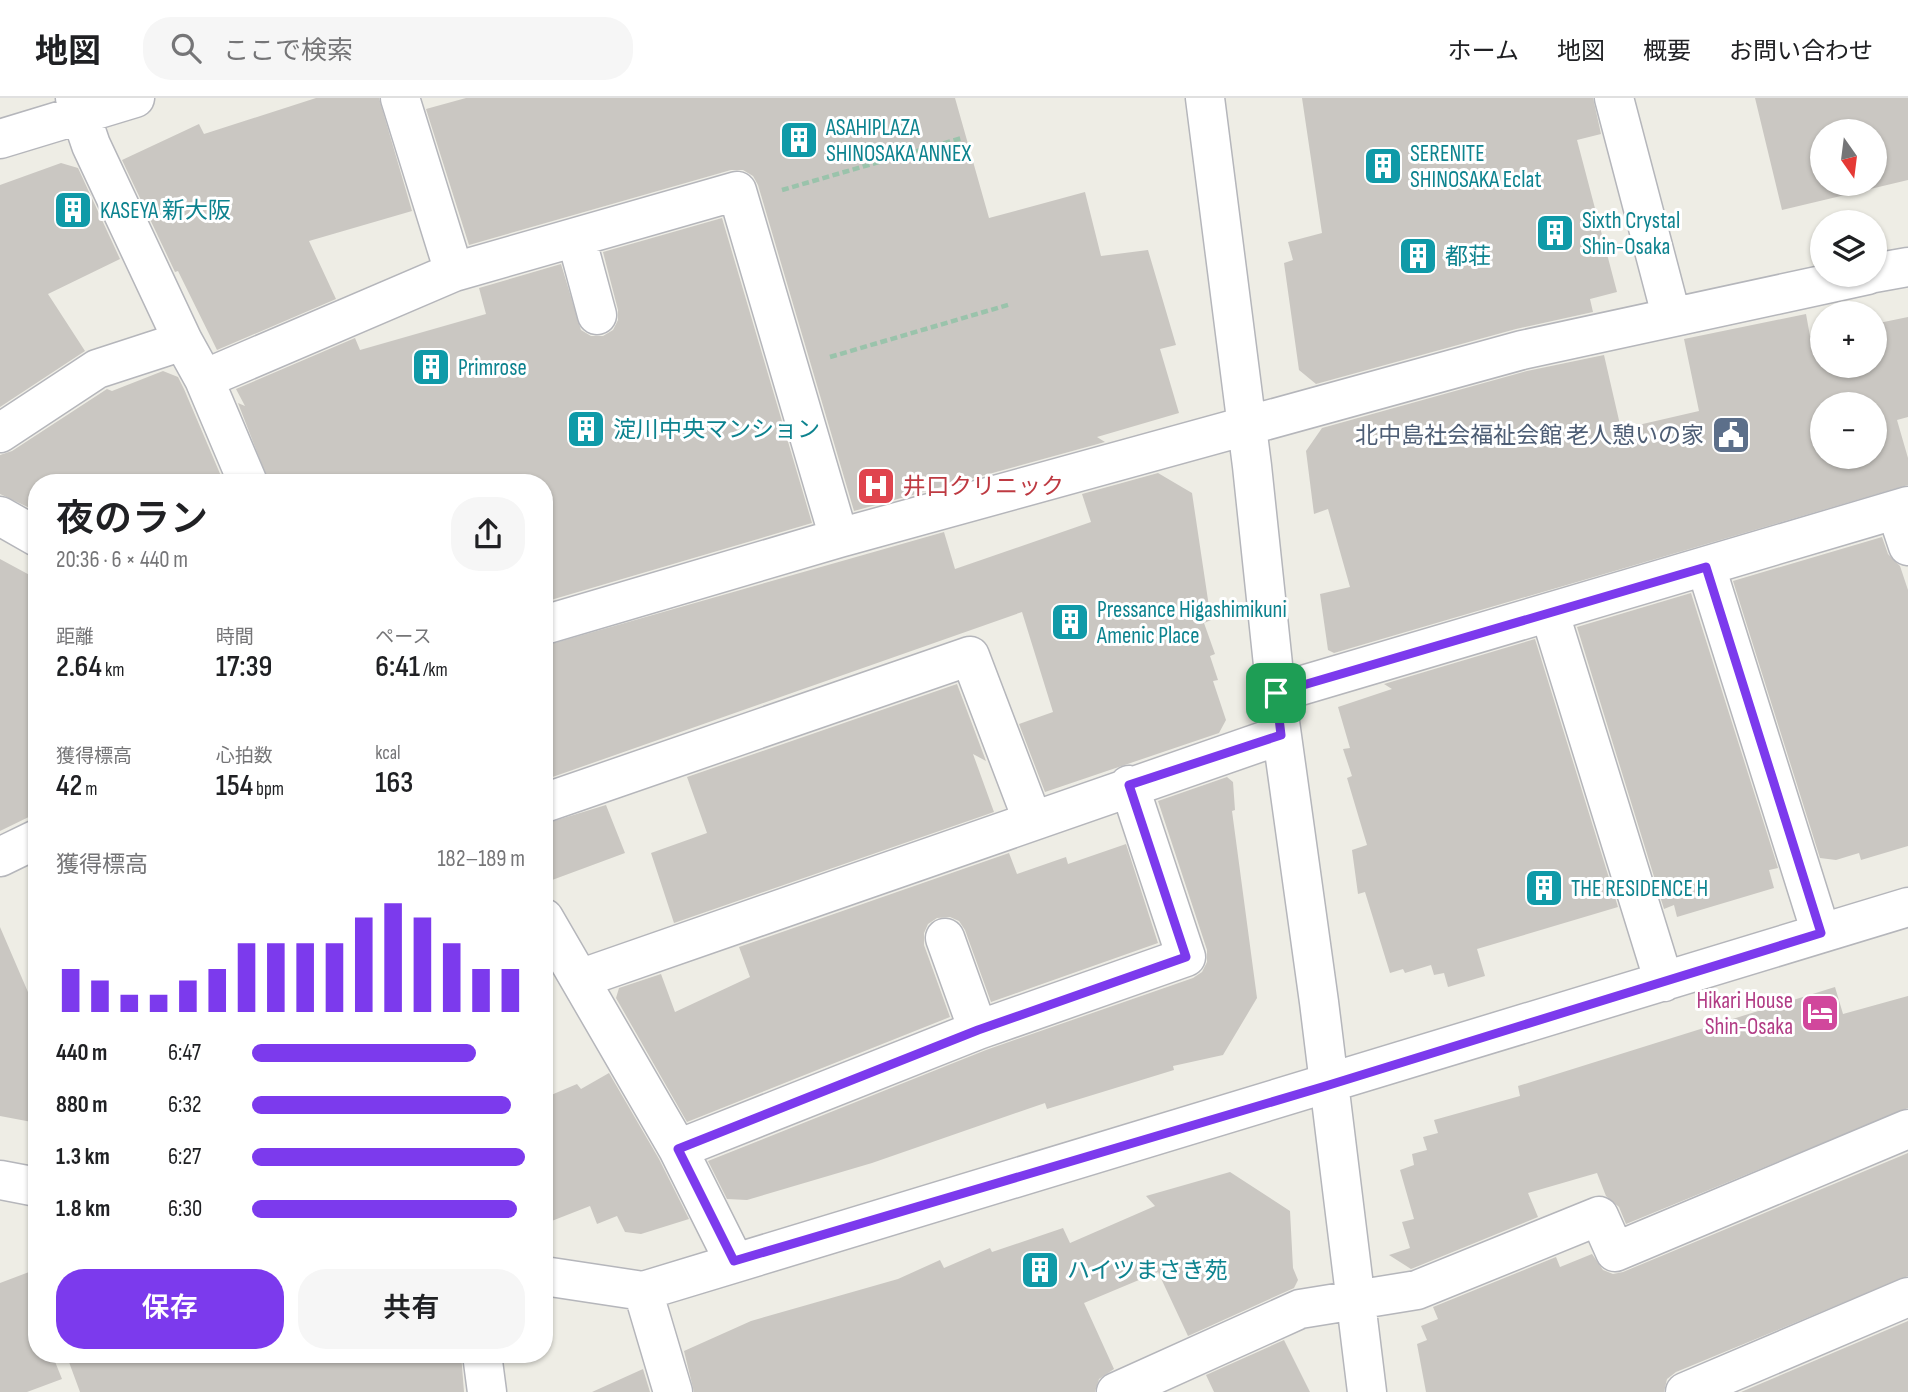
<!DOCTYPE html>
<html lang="ja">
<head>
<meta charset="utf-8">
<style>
  :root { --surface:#fff; --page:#f6f6f6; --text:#202124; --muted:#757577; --line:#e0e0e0; --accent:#7c3aed }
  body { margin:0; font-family:"Sofia Sans Condensed","Noto Sans JP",sans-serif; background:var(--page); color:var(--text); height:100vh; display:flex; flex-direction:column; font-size:26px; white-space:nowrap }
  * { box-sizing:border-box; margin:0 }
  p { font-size:23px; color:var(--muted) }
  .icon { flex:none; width:38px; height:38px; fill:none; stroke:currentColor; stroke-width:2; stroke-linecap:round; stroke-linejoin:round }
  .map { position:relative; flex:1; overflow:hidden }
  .side { position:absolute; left:28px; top:376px; width:525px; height:889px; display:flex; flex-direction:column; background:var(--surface); border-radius:28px; box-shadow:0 2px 5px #0004 }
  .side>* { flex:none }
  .needle { width:46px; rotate:166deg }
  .controls { position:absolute; left:1810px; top:21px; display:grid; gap:14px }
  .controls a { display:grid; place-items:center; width:77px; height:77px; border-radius:50%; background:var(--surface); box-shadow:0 2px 5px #0004; font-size:35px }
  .pin { position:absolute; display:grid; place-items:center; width:60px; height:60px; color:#fff; margin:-30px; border-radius:14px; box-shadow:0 4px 10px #0006 }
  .round { display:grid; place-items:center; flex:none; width:74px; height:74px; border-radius:28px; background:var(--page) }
  .head { display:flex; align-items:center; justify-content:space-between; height:119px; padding:0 28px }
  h1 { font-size:38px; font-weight:600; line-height:52px }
  .stats { display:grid; grid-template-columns:repeat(3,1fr); gap:10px; height:119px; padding:7px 28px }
  .stats div { display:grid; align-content:center }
  .stats b { font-size:30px; font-weight:600 }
  .stats small { font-size:19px; font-weight:400 }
  .stats p { font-size:19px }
  .chart { height:196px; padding:14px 28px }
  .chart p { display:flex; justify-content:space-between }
  .chart svg { width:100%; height:126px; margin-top:7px; stroke:var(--accent); stroke-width:6 }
  .button { display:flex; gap:14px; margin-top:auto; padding:14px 28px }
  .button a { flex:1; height:80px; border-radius:28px; background:var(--accent); color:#fff; font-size:28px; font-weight:600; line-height:80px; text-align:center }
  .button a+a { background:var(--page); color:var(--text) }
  ul { padding:0 28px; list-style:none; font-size:23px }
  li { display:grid; grid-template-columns:112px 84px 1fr; align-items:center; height:52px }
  li i { height:18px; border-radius:9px; background:var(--accent) }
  header { display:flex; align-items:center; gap:42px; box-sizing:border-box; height:98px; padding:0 35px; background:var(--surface); border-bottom:2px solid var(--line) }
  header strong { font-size:33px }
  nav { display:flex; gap:38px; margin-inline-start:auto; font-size:24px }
  .search { width:490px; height:63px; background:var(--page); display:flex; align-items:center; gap:18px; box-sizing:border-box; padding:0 24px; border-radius:28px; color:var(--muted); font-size:26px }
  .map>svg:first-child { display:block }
  .building { fill:#cac7c2; fill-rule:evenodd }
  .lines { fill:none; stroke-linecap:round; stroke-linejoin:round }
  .minor-casing { stroke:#b5b6bb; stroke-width:41 }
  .path { stroke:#9ac3ab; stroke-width:4.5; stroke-dasharray:7 3.5; stroke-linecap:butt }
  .minor { stroke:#fff; stroke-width:38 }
  .route-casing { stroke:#fff; stroke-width:14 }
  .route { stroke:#7c3aed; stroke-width:9 }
  .labels { text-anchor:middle; stroke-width:6; stroke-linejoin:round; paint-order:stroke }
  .culture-label { font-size:23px; fill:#0d838f; stroke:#fff; text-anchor:start }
  .service-label { font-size:23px; fill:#4e5e75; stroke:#fff; text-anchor:end }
  .health-label { font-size:23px; fill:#be3a42; stroke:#fff; text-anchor:start }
  .hotel-label { font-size:23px; fill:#b23c85; stroke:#fff; text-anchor:end }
</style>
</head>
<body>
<header>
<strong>地図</strong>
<div class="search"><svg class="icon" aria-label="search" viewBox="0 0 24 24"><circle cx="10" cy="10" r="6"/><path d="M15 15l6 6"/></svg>ここで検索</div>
<nav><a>ホーム</a><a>地図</a><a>概要</a><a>お問い合わせ</a></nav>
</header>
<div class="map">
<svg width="1908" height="1294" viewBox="0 0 1908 1294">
  <rect width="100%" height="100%" fill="#eeede5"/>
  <!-- building -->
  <path class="building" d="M316,0H379L412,113L309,143L336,201L217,252L178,173L175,174L122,62L199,26L204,36Z
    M466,0H955L989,120L1085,94L1101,158L1148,152L1176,247L1160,251L1179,315L1097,339L1105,344L854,413L758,87L753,78L743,72H731L469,147L426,11Z
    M1302,0H1593L1601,36L1577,42L1617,194L1590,201L1593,214L1516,231L1316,286L1299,272L1284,165L1293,162L1288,144L1322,135Z
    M1755,0H1908V82L1782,112ZM1822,33H1874V86H1822Z
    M61,65L78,70L120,161L48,196L85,253L0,309V87Z
    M722,120L812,425L544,504V385H269L238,305L245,308L236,291L355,240L360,252L486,216L479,190L561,166L581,232L591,238H603L613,232L618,222V212L603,154Z
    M1806,216L1810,238L1822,236V268H1874V226L1908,219V319L1897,322L1908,360V387L1334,555L1328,552L1320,496L1350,489L1328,411L1314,416L1306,353L1322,330L1527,273L1604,257L1621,331L1699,313L1684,241ZM1822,306H1874V359H1822Z
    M163,273L178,279L184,291L224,385H37V410L34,412L0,396V357L12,353L107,291L112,293Z
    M1158,375L1192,395L1211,522L1204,525L1215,556L1210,558L1218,582L1213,583L1226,622L1219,635L1045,694L1019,626L1053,614L1022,514L544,682V548L944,434L955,471L1091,424L1082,396Z
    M1882,439L1888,456L1900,468L1908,492V748L1861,762L1859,755L1836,762L1820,760L1733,483Z
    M0,461L37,481V715L0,733Z
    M1691,495L1778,770L1769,772L1774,790L1677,819L1674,807L1664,811L1577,529Z
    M1535,541L1618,809L1477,851L1485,878L1448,889L1444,875L1434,877L1431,867L1405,875L1403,871L1390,875L1365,794L1358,796L1352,752L1367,747L1347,680L1352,678L1343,651L1350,650L1338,609L1392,591L1384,586Z
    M957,586L986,663L973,656L994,714L674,825L651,755L707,735L687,679Z
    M1227,679L1233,684L1235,712L1232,713L1257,900L1223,957L1173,968L1174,972L1047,1011L1045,1005L872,1065L747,1102L727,1101L708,1063L986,952L1193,880L1202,874L1207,864V852L1158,703Z
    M606,707L625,755L544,785V726Z
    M1126,746L1158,845L991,904L965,832L959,823L950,819L937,820L928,826L924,835V847L950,919L687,1024L616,900L619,890L661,876L675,914L750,879L739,849L1009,755L1017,776L1066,759L1068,766Z
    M0,829L37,915V1025L0,1018Z
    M1835,889L1843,916L1908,898V1010L1626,1126L1619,1109L1606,1098L1597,1075L1528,1095L1538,1119L1411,1171L1389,1157L1410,1150L1402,1124L1414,1121L1400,1072L1414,1067L1412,1056L1427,1052L1423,1039L1438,1035L1434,1022L1520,998L1518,988Z
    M609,975L659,1061L689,1121L641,1136L625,1134L617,1118L597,1126L590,1108L544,1126V1000L577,986L581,991Z
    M1908,1055V1178L1676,1274L1667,1281L1664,1294H1426L1417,1246L1427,1242L1421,1228L1438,1221L1433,1209L1556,1159L1560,1169L1592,1156L1603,1172L1613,1176L1623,1174Z
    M1230,1074L1290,1113L1293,1170L1298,1182L1294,1190L1188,1238L1158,1174L1084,1205L1114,1271L1099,1281L1095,1294H694L684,1253L751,1223L898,1181L940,1162L944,1170L990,1150L992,1154L1063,1130L1070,1145L1155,1108L1146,1098Z
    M37,1171V1256H52L62,1281L27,1294H0V1185Z
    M1908,1223V1294H1741Z
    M1284,1242L1310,1294H1214L1206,1277Z
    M66,1256H461L464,1294H80Z
    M643,1271L650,1294H592Z"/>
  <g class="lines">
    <defs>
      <path id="minor" d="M75,0L91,47L183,243L204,281L248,385
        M400,0L454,174
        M1205,0L1252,368L1276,595L1319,904L1367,1294
        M1614,0L1671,217
        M0,41L135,0
        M576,139L597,217
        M1874,175L1908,169
        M204,281L454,174L737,93L839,440
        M0,335L97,271L183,243
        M1896,412L1908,448
        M0,418L37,439
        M1706,469L1821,835
        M1550,516L1664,884
        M544,527L839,440L1522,252L1868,177
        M1276,595L1908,408
        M544,705L970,558L1032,721
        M0,759L37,741
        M544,820L678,1051L734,1163
        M945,840L978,932
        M582,880L1281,637
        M678,1051L978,932L1186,859L1129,687
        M0,1082L37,1089
        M544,1178L643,1193L1908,809
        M643,1193L673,1294
        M482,1256L487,1294
        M1116,1294L1300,1211L1417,1192L1599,1118L1615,1154L1908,1031
        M1685,1294L1908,1199"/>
    </defs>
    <!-- minor casing -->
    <use href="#minor" class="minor-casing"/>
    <!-- path -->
    <path class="path" d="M782,92L962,40
      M830,259L1011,206"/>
    <!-- minor -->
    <use href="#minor" class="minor"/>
  </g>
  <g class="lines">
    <defs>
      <path id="route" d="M1706,469L1821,835L1329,987L734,1163L678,1051L978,932L1186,859L1129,687L1281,637L1276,595Z"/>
    </defs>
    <!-- route casing -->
    <use href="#route" class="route-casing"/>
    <!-- route -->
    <use href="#route" class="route"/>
  </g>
  <!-- icons -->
  <defs>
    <symbol id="building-square" viewBox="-11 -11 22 22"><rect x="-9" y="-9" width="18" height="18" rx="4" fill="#0f9aa8" stroke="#fff"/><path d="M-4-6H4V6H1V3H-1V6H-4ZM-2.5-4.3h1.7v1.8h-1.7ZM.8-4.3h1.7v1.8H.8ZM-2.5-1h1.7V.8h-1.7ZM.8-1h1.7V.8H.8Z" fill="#fff"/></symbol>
    <symbol id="civic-square" viewBox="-11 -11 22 22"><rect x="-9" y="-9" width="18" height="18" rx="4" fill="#5c6f8a" stroke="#fff"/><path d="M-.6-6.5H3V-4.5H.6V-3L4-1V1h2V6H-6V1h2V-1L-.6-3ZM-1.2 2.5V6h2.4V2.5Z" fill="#fff"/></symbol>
    <symbol id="hospital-square" viewBox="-11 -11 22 22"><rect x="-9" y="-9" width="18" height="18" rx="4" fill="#e0444e" stroke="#fff"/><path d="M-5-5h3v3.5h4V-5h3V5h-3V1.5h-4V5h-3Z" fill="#fff"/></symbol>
    <symbol id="hotel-square" viewBox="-11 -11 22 22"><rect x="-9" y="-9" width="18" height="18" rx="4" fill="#d1479c" stroke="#fff"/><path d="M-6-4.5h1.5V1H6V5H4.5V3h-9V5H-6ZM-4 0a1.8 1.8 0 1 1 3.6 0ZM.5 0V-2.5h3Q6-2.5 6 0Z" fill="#fff"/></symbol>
  </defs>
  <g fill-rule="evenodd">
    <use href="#building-square" x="777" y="20" width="44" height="44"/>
    <use href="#building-square" x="1361" y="46" width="44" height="44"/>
    <use href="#building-square" x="51" y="90" width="44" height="44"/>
    <use href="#building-square" x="1533" y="113" width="44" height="44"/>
    <use href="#building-square" x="1396" y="136" width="44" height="44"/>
    <use href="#building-square" x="409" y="247" width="44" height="44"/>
    <use href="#building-square" x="564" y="309" width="44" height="44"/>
    <use href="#civic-square" x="1709" y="315" width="44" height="44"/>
    <use href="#hospital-square" x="854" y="366" width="44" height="44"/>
    <use href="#building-square" x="1048" y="502" width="44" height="44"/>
    <use href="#building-square" x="1522" y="768" width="44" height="44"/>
    <use href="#hotel-square" x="1798" y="893" width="44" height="44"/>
    <use href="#building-square" x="1018" y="1150" width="44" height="44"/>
  </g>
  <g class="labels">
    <!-- culture labels -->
    <g class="culture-label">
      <text x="826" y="37">ASAHIPLAZA<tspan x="826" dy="26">SHINOSAKA ANNEX</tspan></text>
      <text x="1410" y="63">SERENITE<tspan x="1410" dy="26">SHINOSAKA Eclat</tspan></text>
      <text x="100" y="120">KASEYA 新大阪</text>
      <text x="1582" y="130">Sixth Crystal<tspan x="1582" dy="26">Shin-Osaka</tspan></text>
      <text x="1445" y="166">都荘</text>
      <text x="458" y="277">Primrose</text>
      <text x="613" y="339">淀川中央マンション</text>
      <text x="1097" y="519">Pressance Higashimikuni<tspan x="1097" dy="26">Amenic Place</tspan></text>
      <text x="1571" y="798">THE RESIDENCE H</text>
      <text x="1067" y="1180">ハイツまさき苑</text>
    </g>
    <!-- service labels -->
    <g class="service-label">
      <text x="1704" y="345">北中島社会福祉会館 老人憩いの家</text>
    </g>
    <!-- health labels -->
    <g class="health-label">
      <text x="903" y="396">井口クリニック</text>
    </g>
    <!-- hotel labels -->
    <g class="hotel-label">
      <text x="1793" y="910">Hikari House<tspan x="1793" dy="26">Shin-Osaka</tspan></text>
    </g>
  </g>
</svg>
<div class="controls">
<a><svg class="needle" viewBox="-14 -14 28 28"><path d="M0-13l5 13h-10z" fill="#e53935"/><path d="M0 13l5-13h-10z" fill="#757577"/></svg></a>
<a><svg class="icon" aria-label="layers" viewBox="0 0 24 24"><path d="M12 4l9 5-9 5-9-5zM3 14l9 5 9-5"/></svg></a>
<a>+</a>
<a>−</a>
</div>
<div class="pin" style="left:1276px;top:595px;background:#1e9e55"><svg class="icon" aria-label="arrive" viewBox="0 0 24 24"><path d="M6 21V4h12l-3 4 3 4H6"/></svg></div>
<section class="side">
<div class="head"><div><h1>夜のラン</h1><p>20:36 · 6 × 440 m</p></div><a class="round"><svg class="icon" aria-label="share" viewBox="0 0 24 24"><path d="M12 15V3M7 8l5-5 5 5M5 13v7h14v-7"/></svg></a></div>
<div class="stats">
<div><p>距離</p><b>2.64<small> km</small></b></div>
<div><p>時間</p><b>17:39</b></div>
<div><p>ペース</p><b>6:41<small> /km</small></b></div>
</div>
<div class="stats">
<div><p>獲得標高</p><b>42<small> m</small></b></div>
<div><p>心拍数</p><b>154<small> bpm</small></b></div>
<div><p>kcal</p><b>163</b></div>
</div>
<div class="chart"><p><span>獲得標高</span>182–189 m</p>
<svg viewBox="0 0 160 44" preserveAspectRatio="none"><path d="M5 44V29M15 44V33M25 44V38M35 44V38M45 44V33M55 44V29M65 44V20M75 44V20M85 44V20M95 44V20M105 44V11M115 44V6M125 44V11M135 44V20M145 44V29M155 44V29"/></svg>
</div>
<ul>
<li><b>440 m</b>6:47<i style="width:82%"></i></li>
<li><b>880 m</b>6:32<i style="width:95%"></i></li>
<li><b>1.3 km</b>6:27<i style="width:100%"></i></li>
<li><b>1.8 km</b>6:30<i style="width:97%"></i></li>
</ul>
<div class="button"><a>保存</a><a>共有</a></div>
</section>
</div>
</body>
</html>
